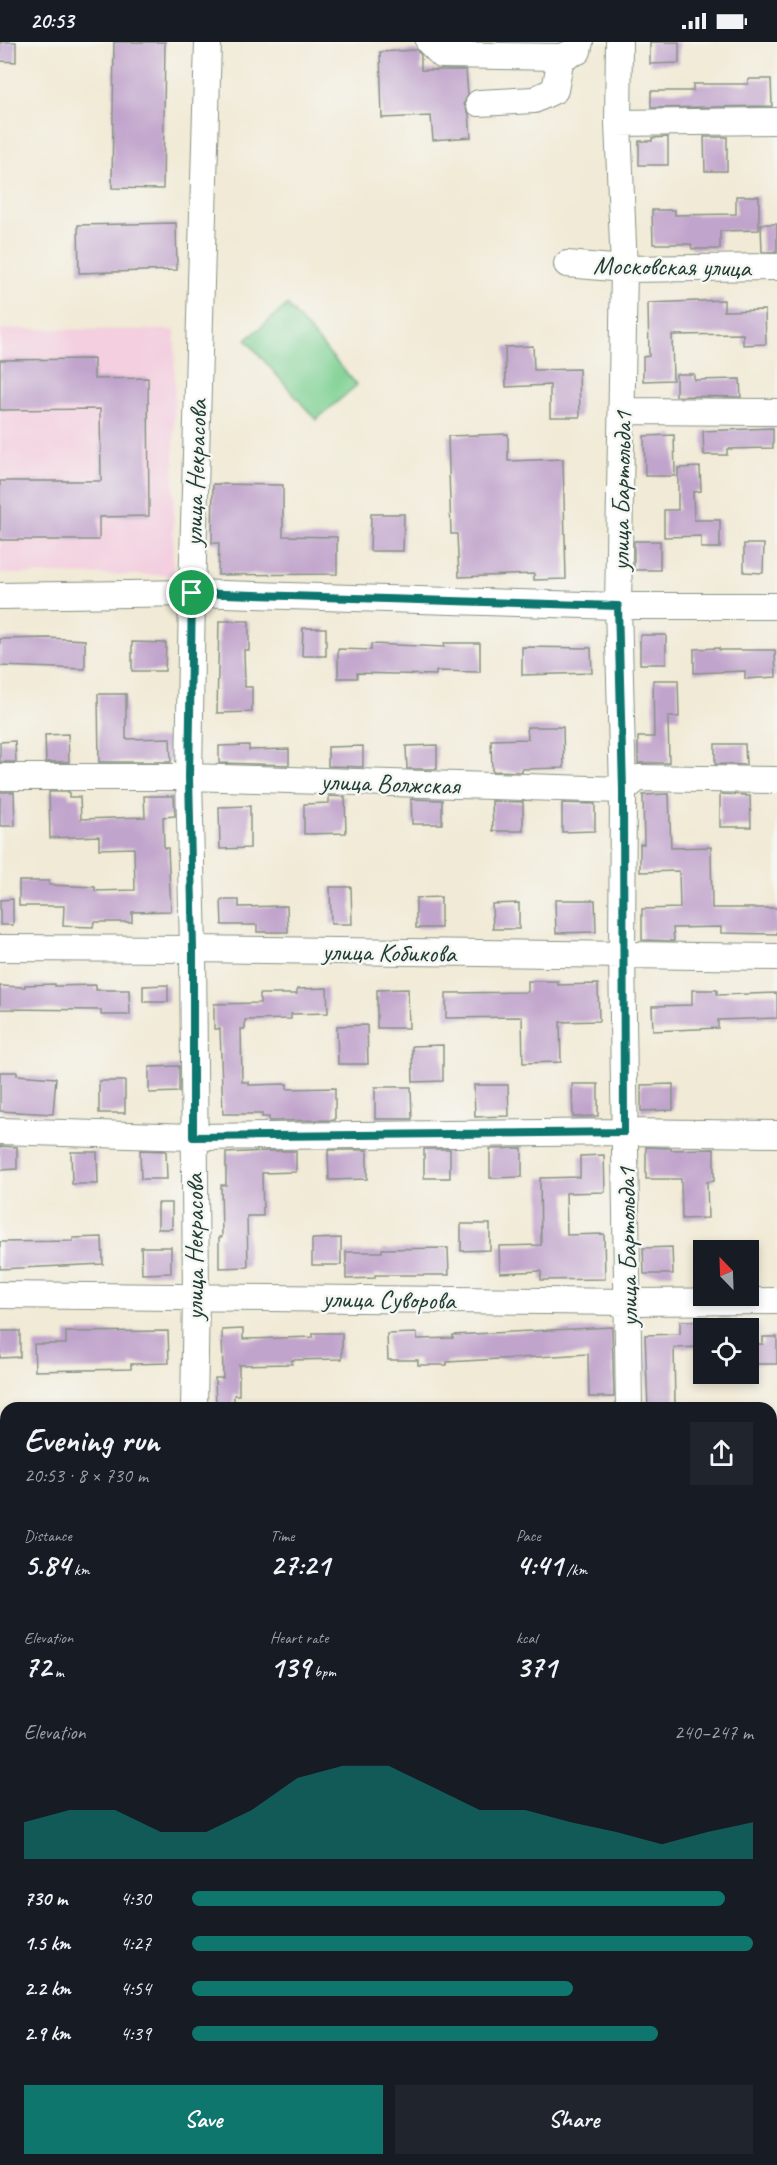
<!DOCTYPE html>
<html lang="en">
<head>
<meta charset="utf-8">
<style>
  :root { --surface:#171b24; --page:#20242c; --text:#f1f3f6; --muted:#9ea1a6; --accent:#0f766e }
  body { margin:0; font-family:Caveat,sans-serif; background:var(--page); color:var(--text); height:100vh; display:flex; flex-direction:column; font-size:22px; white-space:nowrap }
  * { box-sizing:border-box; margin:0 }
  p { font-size:20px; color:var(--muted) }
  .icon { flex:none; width:33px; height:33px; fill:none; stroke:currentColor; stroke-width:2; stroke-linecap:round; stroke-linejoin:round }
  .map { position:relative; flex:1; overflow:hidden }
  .panel { position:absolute; left:0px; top:1360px; width:777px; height:764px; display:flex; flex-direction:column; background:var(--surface); border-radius:18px 18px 0 0; box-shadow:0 3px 9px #0003 }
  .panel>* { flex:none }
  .needle { width:39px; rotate:337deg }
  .buttons { position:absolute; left:693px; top:1198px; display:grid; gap:12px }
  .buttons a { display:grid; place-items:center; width:66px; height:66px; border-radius:0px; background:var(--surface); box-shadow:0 3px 9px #0003; font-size:30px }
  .pin { position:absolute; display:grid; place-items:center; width:51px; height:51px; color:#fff; margin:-26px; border:3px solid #fff; border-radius:50%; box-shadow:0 2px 6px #0007 }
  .round { display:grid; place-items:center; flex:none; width:63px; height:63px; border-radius:0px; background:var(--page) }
  .head { display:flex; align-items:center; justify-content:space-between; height:102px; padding:0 24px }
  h1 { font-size:33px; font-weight:800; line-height:45px }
  .figures { display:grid; grid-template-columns:repeat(3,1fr); gap:9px; height:102px; padding:6px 24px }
  .figures div { display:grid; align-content:center }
  .figures b { font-size:30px; font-weight:800 }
  .figures small { font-size:16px; font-weight:400 }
  .figures p { font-size:16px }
  .chart { height:168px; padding:12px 24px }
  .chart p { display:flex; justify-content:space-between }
  .chart svg { width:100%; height:108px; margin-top:6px; fill:var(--accent); opacity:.7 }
  .action { display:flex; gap:12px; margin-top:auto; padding:12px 24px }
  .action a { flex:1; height:69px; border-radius:0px; background:var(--accent); color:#fff; font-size:24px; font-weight:800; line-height:69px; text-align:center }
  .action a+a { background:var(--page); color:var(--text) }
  ul { padding:0 24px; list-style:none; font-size:20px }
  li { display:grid; grid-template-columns:96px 72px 1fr; align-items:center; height:45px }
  li i { height:15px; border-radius:8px; background:var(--accent) }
  .status { display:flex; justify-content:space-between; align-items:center; height:42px; padding:0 30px; background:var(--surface); direction:ltr }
  .status svg { height:16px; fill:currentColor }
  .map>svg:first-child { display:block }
  .built { fill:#f3cfdf }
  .green { fill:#7dd092; stroke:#4e8663; stroke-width:1.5 }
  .building { fill:#c1a4cc }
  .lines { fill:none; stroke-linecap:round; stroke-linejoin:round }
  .minor-casing { stroke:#889485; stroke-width:28 }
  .minor { stroke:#fff; stroke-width:26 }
  .route-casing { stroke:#fff; stroke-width:12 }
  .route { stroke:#0f766e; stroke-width:8 }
  .labels { text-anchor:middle; stroke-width:5; stroke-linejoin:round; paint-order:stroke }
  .street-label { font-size:26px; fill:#1f3d34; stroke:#f6f6f2 }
</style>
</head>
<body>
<div class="status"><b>20:53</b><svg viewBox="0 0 49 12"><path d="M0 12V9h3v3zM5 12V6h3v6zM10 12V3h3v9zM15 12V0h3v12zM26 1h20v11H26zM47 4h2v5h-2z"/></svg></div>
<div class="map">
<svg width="777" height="2123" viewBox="0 0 777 2123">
  <rect width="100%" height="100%" fill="#f6f6f2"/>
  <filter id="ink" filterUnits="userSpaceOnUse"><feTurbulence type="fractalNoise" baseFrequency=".0167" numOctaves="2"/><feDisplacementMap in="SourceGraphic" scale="12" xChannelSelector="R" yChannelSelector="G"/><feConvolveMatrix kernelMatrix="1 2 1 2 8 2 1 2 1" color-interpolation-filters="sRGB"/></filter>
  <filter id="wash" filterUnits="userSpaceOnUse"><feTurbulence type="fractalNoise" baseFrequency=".008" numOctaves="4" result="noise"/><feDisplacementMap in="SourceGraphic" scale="24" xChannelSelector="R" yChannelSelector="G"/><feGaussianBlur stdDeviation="1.35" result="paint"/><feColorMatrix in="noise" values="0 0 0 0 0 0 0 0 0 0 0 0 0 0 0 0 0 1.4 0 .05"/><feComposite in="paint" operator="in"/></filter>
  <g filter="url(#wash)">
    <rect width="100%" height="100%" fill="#f1ead6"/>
    <!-- built -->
    <path class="built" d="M0,287L175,288L173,533L0,532Z"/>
    <!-- green -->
    <path class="green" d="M287,263L357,343L316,378L246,298Z"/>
    <g id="blocks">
      <!-- building -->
      <path class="building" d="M0,0H16V20L0,19Z
        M114,0H165L163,147L112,146Z
        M650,0H679V21L650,22Z
        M417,8L421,13V28H466L468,52L464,62L469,72L471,95L433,98L431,74L382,76L380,10Z
        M748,37H771L772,64L651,66V49H693V42H748Z
        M668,95V123H639V99H652V96Z
        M704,95H727V129H705Z
        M736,154H759V188L720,189V207H692L691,202H653L652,168H675V173L736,172Z
        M176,181L177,228L79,231L78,183Z
        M761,182H777V210H762Z
        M724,258V269L765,268L766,302L743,303V292L672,293L673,338L643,339V315L649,314L648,261Z
        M533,304L534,328L579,327L580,375H550V343L506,345L505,305Z
        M94,317V337L148,336L149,474L99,475V498H0V439H101L100,367L0,368V318Z
        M676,332H694V338L740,337L741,355L676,354Z
        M773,386V406L727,407V413H704L703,389Z
        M508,392V419L563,417L566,537L534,538V532L459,535L457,492H451L448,394Z
        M674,393L675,434H645L644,394Z
        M700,425L701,449L693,450L694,478H720V506H701V494L664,495V468H678V426Z
        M213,442L283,443V494L337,495V532L218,533L219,501H212Z
        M371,472H404L403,509H370Z
        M634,499H660V528H634Z
        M744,502H764L763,531L744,530Z
        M219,579H249V608H244L245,645H252V670L217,671Z
        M303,586H326V614H302Z
        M640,593H666V622H640Z
        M48,596L85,598V627L0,624V597Z
        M132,600L166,601L165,629H132Z
        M444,601H480V630L436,629V633L357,631V636H338V607L371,608V602L444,605Z
        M522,605L591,606L592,631L522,633Z
        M719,606V608H775L776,635L745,637V629L694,631V607Z
        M653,638H678L679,675H668L669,721H638V695H654Z
        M98,652H126V697L170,696L171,720H99Z
        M527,685H563L564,726L522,727V730L492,729L491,698L528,697Z
        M68,692L69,720H46L45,693Z
        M15,699L16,720H0V700Z
        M715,702H745L746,723L715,722Z
        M249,703V708L289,707V723L219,721V704Z
        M437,703V727H407L406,704Z
        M363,704V725L328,724V705Z
        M0,750H14L15,784H0Z
        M49,750H69V755H80L81,777L145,775L144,754H174L175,774L163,775L164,806H168L171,869L132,870V880H94L93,885L63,884L64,864H19V839H49V843L95,845V849L135,848L134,806L99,807V794L50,796Z
        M669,752L671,806L711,805L712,866H777V892L721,891V885L673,886L674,899L642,898V867L680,866L679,829L640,830V802H644L643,753Z
        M720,752L746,753V754H750L751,785H720Z
        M329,754L345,755L346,791L304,792V762L329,761Z
        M411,757L442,758V782H412Z
        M492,759L523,760V789H493Z
        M562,761L595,762V789L562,790Z
        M250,764V806L220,807L219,765Z
        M330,845H351L352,882H331Z
        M441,855V886H416V856Z
        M13,857V883H0V858Z
        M221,858H239V865L287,864L288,890H257V883H222Z
        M555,858H595L596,890L556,891Z
        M519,861V887H493L492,862Z
        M528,939H558V943L598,942L599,979L560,980L561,1020L523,1021L522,975L446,976V951L528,950Z
        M55,942V944L96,943V948H129L130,973H101V968L0,967V944L25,945V943Z
        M168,943V960H143V944Z
        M327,946L328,971L291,972V977L245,978V987H241L242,1040H249V1043L287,1042V1047L335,1046V1078L269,1079V1075H262V1072H223L220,987H214V962L260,961V952H297V947Z
        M408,947L409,986H377V948Z
        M692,948H717V953L777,951V976L718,978V986L653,989L652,964L692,963Z
        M367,983L368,1022H338L337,984Z
        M443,1003V1039L413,1040L412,1004Z
        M179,1024V1050L149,1051V1025Z
        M0,1030H17V1033L56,1036L53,1072L0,1069Z
        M99,1039H125V1071H99Z
        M572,1042H598V1074L573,1075Z
        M673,1042V1068L641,1069V1043Z
        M474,1043H508L509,1074L475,1075Z
        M375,1045H411L412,1077H375Z
        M0,1104L17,1105V1127L0,1128Z
        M646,1105L671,1106V1108L714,1107V1139L707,1140L708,1176L682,1177L681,1137H646Z
        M522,1106V1135L490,1136V1107Z
        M424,1107H450V1136H424Z
        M140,1108L166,1109L167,1137H141Z
        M328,1108H367V1137L329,1138Z
        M270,1109H296V1130L262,1131L263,1174H247L248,1225L219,1226V1195H222L221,1143H226V1111Z
        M71,1110H97L98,1142H72Z
        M604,1113L605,1150L566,1151L567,1193L604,1192L605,1237L541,1238V1229L500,1231L499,1204L541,1203L540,1136L580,1135V1114Z
        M158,1161H172V1187H158Z
        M461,1182H490V1208L461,1209Z
        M102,1195L103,1222L0,1227V1200L73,1199V1196Z
        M341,1196V1223H312V1197Z
        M141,1205H171V1231L142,1232Z
        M672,1205L673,1232H644L643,1206Z
        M448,1206L449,1233H375V1236L346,1237V1210H382V1207Z
        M680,1279H704V1305L674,1306L675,1366H648L645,1293L680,1292Z
        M612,1285L614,1355H589L588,1312L447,1320V1323H418V1318H388L387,1292L417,1291V1297L453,1296V1293Z
        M243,1287V1297L313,1295V1291H342V1317L292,1318V1322L239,1323V1353H234V1366H216L215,1336H223L222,1288Z
        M0,1289H20V1315L0,1316Z
        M168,1289L169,1321L131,1322V1327L35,1329L34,1302H66V1290Z
        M763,1295H777V1322H748V1302H763Z"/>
    </g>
  </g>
  <g filter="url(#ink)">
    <use href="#blocks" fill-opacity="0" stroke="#889485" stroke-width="1.5"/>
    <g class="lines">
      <defs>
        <path id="minor" d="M429,0L442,13L561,15L578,9L580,0
          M619,0L618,81L624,227L618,564L623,748L622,913L629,1366
          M479,61L534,58L555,48L561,15
          M618,81L777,79
          M567,222L624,227L777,225
          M622,369L777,370
          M0,554L192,551L618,564H777
          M0,735H189L623,748L638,736L777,738
          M0,906L193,907L777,915
          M0,1089L193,1095L624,1090L777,1092
          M0,1253L628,1260L777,1259
          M194,1366L196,1255L193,907L189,735L192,551L208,0
          M0,1429H6
          M771,1429H777
          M0,1611H6
          M771,1611H777
          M0,1912L6,1911
          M771,1968H777
          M136,2118V2123
          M387,2118L388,2123
          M652,2118V2123"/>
      </defs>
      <!-- minor casing -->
      <use href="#minor" class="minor-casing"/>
      <!-- minor -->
      <use href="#minor" class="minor"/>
    </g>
  </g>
  <g class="lines" filter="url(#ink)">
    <defs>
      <path id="route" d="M192,551L618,564L623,748L624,1090L193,1095V907L189,735Z"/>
    </defs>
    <!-- route casing -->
    <use href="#route" class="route-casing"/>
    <!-- route -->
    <use href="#route" class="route"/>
  </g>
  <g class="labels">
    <!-- street labels -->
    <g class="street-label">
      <text transform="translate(672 224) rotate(1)" y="9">Московская улица</text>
      <text transform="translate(195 431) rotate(-88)" y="9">улица Некрасова</text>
      <text transform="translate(621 449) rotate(-89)" y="9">улица Бартольда1</text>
      <text transform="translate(390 741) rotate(2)" y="9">улица Волжская</text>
      <text transform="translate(389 910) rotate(1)" y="9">улица Кобикова</text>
      <text transform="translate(194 1205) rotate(-90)" y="9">улица Некрасова</text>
      <text transform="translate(627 1205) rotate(-91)" y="9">улица Бартольда1</text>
      <text transform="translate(389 1257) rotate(1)" y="9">улица Суворова</text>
    </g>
  </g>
</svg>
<div class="buttons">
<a><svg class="needle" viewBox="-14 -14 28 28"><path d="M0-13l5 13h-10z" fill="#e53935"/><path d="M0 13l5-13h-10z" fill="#9ea1a6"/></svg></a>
<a><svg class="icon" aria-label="locate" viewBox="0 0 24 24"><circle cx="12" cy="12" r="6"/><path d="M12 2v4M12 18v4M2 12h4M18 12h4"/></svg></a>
</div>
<div class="pin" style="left:192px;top:551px;background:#1e9e55"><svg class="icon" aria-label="arrive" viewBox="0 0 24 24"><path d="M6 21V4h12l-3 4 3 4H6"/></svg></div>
<section class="panel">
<div class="head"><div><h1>Evening run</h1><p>20:53 · 8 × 730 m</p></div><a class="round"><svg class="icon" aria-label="share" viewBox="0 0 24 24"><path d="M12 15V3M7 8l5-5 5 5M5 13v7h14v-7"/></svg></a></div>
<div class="figures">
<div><p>Distance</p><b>5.84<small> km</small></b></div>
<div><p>Time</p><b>27:21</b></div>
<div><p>Pace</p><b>4:41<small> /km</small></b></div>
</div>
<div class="figures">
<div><p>Elevation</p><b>72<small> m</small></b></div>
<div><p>Heart rate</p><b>139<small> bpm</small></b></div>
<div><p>kcal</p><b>371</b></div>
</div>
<div class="chart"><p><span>Elevation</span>240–247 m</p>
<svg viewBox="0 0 160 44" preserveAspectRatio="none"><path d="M0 44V29L10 24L20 24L30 33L40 33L50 24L60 11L70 6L80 6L90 15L100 24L110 24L120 29L130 33L140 38L150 33L160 29V44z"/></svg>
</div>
<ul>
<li><b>730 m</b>4:30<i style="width:95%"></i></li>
<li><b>1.5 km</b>4:27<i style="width:100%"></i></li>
<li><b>2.2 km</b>4:54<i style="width:68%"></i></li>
<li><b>2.9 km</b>4:39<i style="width:83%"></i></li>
</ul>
<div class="action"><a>Save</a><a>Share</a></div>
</section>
</div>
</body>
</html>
